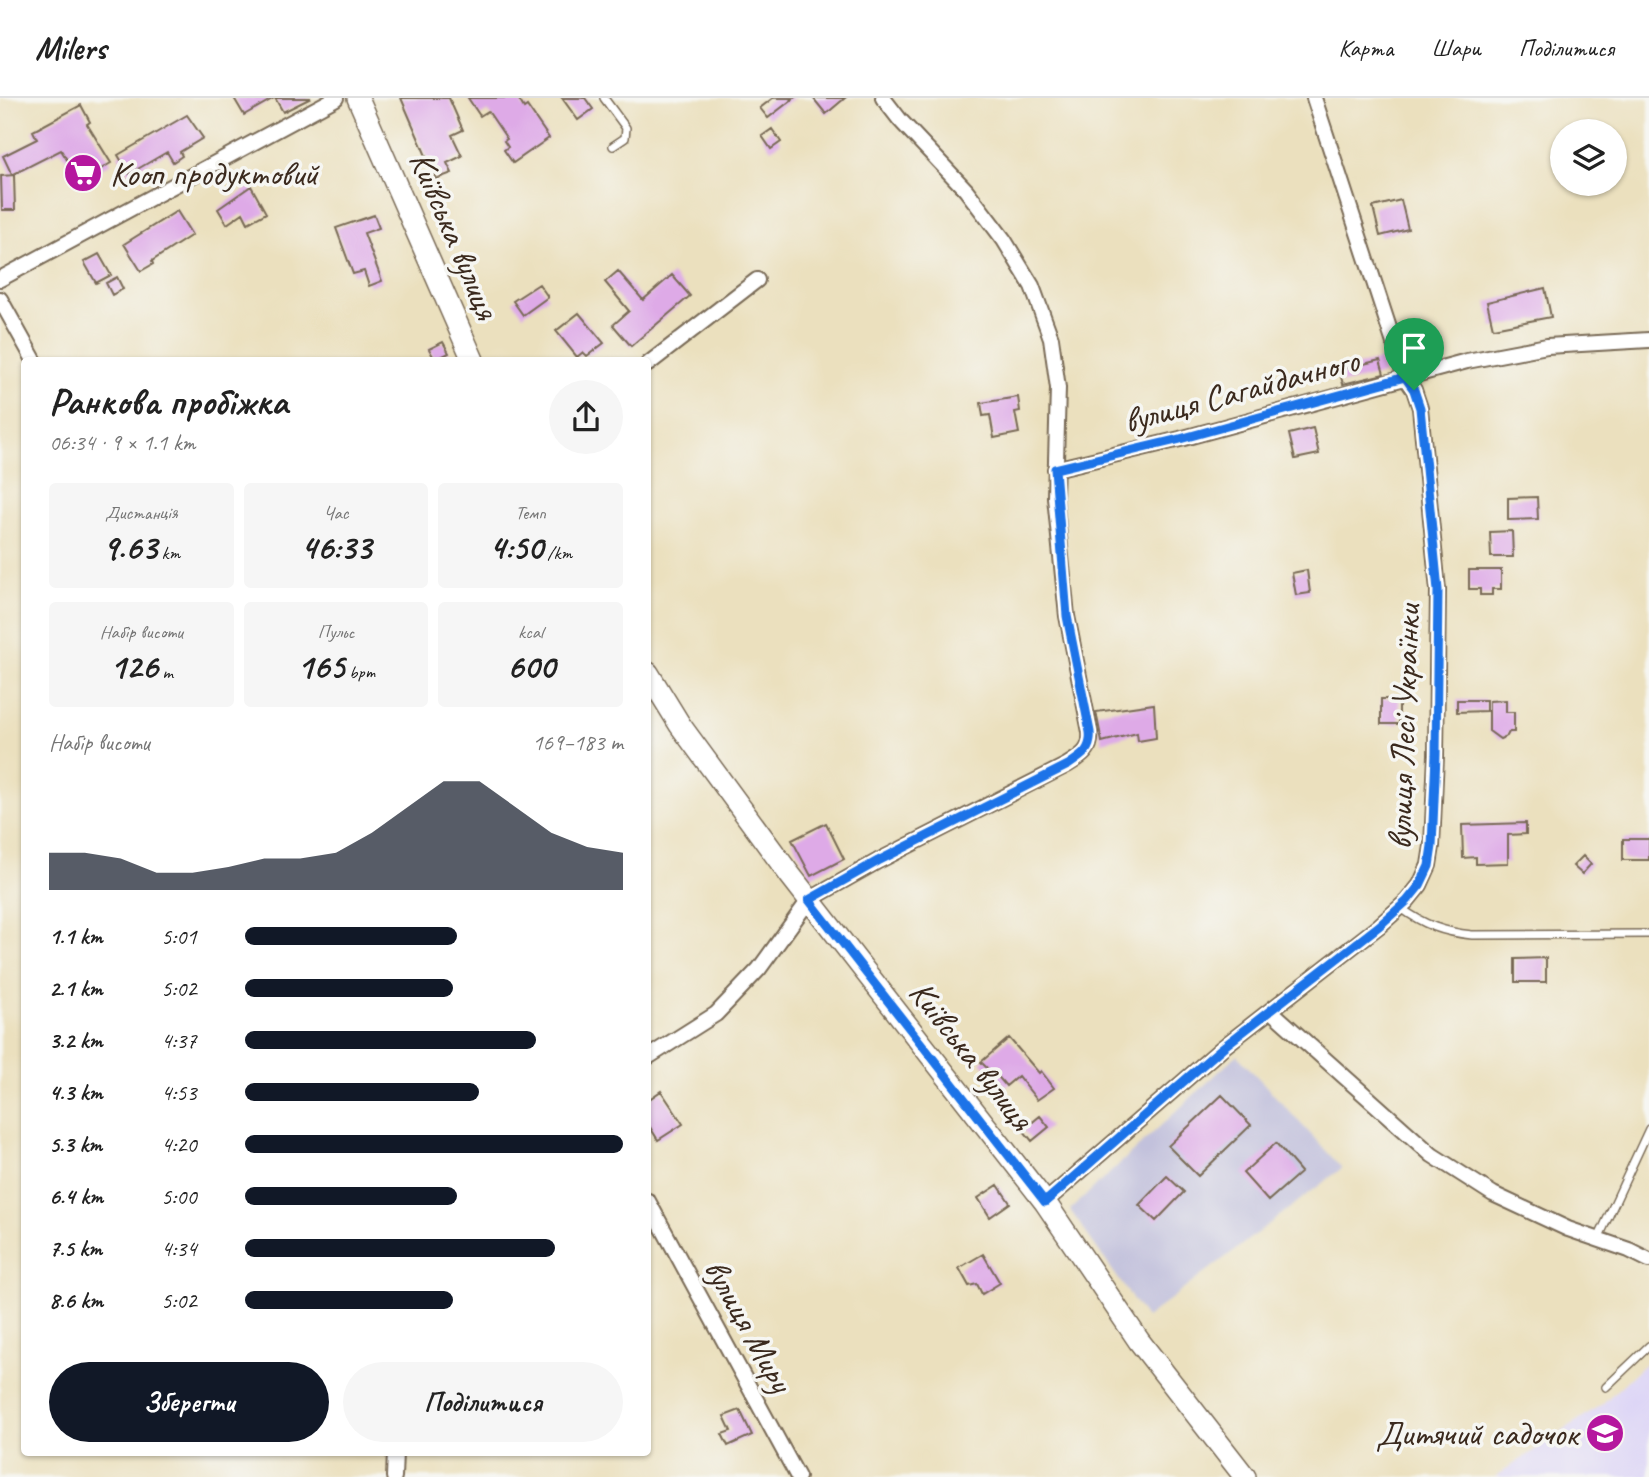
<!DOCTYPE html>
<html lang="uk">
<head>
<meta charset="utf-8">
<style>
  :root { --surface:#fff; --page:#f6f6f6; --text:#222; --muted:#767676; --line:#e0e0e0; --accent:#111827 }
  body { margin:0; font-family:Caveat,sans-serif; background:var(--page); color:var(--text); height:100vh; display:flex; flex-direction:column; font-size:26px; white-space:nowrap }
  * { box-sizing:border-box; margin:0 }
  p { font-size:23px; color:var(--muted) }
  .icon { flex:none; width:38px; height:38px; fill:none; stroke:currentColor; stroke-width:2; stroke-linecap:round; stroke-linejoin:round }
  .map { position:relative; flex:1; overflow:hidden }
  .drawer { position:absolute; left:21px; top:259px; width:630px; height:1099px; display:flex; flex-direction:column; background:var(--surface); border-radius:7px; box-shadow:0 2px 5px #0004 }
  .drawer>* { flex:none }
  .buttons { position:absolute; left:1550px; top:21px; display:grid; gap:14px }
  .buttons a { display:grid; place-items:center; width:77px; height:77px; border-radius:50%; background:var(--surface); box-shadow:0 2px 5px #0004; font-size:35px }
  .pin { position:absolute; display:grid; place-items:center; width:60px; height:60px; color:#fff; margin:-72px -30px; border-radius:50% 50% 50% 0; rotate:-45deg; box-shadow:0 0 7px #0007 }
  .pin .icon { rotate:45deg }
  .round { display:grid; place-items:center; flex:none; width:74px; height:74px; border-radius:37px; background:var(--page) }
  .head { display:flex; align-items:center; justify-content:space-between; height:119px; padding:0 28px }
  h1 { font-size:38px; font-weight:700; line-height:52px }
  .figures { display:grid; grid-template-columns:repeat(3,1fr); gap:10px; height:119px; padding:7px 28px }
  .figures div { display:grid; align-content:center; border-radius:7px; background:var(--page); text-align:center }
  .figures b { font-size:35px; font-weight:700 }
  .figures small { font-size:19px; font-weight:400 }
  .figures p { font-size:19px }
  .chart { height:196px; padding:14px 28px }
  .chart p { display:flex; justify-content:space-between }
  .chart svg { width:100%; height:126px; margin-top:7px; fill:var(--accent); opacity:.7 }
  .cta { display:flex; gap:14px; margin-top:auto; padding:14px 28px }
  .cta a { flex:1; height:80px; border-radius:42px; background:var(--accent); color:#fff; font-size:28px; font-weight:700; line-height:80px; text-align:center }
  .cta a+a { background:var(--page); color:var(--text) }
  ul { padding:0 28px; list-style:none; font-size:23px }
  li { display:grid; grid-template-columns:112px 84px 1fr; align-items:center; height:52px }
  li i { height:18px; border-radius:9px; background:var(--accent) }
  header { display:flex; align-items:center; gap:42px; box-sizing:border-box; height:98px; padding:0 35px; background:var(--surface); border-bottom:2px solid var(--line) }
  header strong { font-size:33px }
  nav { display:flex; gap:38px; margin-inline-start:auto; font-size:24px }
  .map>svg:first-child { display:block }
  .built { fill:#ddd5f6 }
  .industrial { fill:#c2c1dc }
  .building { fill:#deaae7 }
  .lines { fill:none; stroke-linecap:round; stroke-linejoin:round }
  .lane-casing { stroke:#796a56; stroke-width:10 }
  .street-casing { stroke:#796a56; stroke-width:18 }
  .secondary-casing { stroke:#796a56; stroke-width:24 }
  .lane { stroke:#fff; stroke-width:7 }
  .street { stroke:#fff; stroke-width:14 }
  .secondary { stroke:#fff; stroke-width:21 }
  .route-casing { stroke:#fff; stroke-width:14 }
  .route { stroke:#1a73e8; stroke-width:9 }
  .labels { text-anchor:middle; stroke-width:7; stroke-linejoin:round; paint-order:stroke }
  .poi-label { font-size:35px; fill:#3b2a1e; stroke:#f6f6f2; text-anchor:start }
  .street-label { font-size:35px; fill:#3b2a1e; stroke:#f6f6f2 }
</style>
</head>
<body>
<header>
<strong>Milers</strong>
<nav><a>Карта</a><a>Шари</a><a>Поділитися</a></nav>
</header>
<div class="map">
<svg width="1649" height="1379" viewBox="0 0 1649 1379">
  <rect width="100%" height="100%" fill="#f6f6f2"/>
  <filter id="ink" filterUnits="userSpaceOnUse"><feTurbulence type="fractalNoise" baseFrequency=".0143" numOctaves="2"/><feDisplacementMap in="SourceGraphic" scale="14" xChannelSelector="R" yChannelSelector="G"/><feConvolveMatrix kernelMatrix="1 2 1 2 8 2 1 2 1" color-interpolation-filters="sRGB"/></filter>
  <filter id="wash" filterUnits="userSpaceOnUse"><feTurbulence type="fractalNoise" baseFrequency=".00686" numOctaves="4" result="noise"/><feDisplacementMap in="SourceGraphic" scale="28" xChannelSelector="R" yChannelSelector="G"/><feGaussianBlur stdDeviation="1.57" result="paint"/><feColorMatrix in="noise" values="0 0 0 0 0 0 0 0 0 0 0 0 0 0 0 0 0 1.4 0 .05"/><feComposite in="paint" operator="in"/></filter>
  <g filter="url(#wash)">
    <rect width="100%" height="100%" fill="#ebe0be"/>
    <!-- built -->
    <path class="built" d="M1649,1262V1379H1495L1602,1306Z"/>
    <!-- industrial -->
    <path class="industrial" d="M1237,957L1342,1070L1146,1220L1070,1112Z"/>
    <g id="blocks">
      <!-- building -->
      <path class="building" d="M234,0H274L244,17Z
        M275,0H311L283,14Z
        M401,0H449L463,32L452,37L462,58L447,65L452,75L436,81Z
        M468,0H518L524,10L527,8L549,40L513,65L504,52L508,49L504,43L507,41L488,13L480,18Z
        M562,0H585L593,11L578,22Z
        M773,0H794L768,20L760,10Z
        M813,0H845L826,16Z
        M81,7L90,24L87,26L111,65L80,83L61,52L12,77L3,58L37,41L33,33Z
        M187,17L203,40L180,54L182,58L173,64L167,54L129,76L118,57Z
        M772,31L781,44L771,51L762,38Z
        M14,77L15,112H2L1,78Z
        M251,88L266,115L248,125L243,115L227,126L218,111Z
        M1401,102L1408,131L1380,138L1373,109Z
        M177,113L192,137L152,163L153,166L141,173L124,146Z
        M374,117L379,130L364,135L382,183L369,188L364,173L353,176L336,130Z
        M99,156L111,177L96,185L84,164Z
        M618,173L643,202L672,177L690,198L631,248L613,227L629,213L605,184Z
        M117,179L123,191L112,197L106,185Z
        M539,186L548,199L523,217L513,203Z
        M1545,190L1551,219L1493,230L1487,204Z
        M579,215L604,245L587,258L583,254L577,259L556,233Z
        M443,244L449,255L435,262L429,251Z
        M1380,262L1384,276L1343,286L1339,272Z
        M1018,299L1020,313L1015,314L1019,335L994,340L990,317L983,318L981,305Z
        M1313,330L1319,356L1295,361L1289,336Z
        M1537,399L1538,421L1508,422V400Z
        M1512,433L1513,459H1491L1490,434Z
        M1307,472L1310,495L1296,497L1292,475Z
        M1469,472H1501V491H1492V497H1480V491H1469Z
        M1381,601H1399V626H1381Z
        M1457,602H1486V613L1457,614Z
        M1506,602V614H1514V634H1509L1507,638L1500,641L1489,633V603Z
        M1154,606L1156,640L1138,643L1137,635L1102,644L1096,614Z
        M826,725L844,761L811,778L792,742Z
        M1526,725V736L1508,737V765L1476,766V759L1463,760L1462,727Z
        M1623,741H1649V762H1623Z
        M1583,758L1591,766L1582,776L1573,768Z
        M1546,860V884H1515V861Z
        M1009,940L1039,975L1041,973L1054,990L1037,1002L1018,978L1006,988L995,975L994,977L981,964Z
        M661,993L683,1026L658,1042L648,1026V1002Z
        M1222,997L1251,1027L1198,1078L1168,1048Z
        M1040,1018L1049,1029L1032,1043L1023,1032Z
        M1276,1045L1301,1074L1268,1103L1243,1075Z
        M1167,1078L1184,1094L1156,1123L1139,1107Z
        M998,1087L1010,1105L990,1119L978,1100Z
        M983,1156L1000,1185L982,1196L977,1186L969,1188L959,1170Z
        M740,1312L752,1337L728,1348L722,1336L731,1333L724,1318Z"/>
    </g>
  </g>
  <g filter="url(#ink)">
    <use href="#blocks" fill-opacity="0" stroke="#796a56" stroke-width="2"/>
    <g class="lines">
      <defs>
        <path id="lane" d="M604,0L626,30L625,40L613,48
          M1401,810C1424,827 1443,834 1472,837L1649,836
          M1598,1141L1649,1031
          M1606,1289L1649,1248"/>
        <path id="street" d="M0,181L336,0
          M0,201L34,262
          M648,266L757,182
          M1055,371L1180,341L1467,263L1547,248L1649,242
          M1271,913L1432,1057L1493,1096L1568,1131L1629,1152L1649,1162
          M648,959L716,916L759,871L809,802L878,763L1067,667C1082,658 1092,652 1090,634L1067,518L1055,399L1058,290L1051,240L1032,188L1004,142L966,92L900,22L883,0
          M648,1103L798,1379
          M1045,1104L1222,950L1379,828L1407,803L1420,787L1429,767L1432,748L1436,657L1438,492L1420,310L1414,292L1405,279L1314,0
          M394,1379L395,1354"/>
        <path id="secondary" d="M358,0L473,262
          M648,575L680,627L790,777L1045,1104L1139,1243L1245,1379"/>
      </defs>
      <!-- lane casing -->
      <use href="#lane" class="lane-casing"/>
      <!-- street casing -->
      <use href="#street" class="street-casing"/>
      <!-- secondary casing -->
      <use href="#secondary" class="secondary-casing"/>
      <!-- lane -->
      <use href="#lane" class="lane"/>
      <!-- street -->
      <use href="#street" class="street"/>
      <!-- secondary -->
      <use href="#secondary" class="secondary"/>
    </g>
  </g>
  <g class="lines" filter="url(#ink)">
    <defs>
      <path id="route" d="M1405,279L1414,292L1420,310L1438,492L1436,657L1432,748L1429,768L1420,787L1407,803L1379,828L1222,950L1045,1104L809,802L878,763L1068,667C1082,658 1092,652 1090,634L1067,518L1055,371L1180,341Z"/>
    </defs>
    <!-- route casing -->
    <use href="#route" class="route-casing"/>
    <!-- route -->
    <use href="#route" class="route"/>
  </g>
  <!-- icons -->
  <defs>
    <symbol id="supermarket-disc" viewBox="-11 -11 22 22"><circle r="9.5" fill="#b5179e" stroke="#f6f6f2"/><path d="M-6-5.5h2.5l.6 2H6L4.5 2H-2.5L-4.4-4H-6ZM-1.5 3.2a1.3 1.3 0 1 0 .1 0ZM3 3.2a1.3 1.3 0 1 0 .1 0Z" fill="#fff"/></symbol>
    <symbol id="school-disc" viewBox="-11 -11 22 22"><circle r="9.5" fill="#b5179e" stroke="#f6f6f2"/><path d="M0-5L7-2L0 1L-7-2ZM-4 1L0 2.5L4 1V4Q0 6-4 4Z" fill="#fff"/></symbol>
  </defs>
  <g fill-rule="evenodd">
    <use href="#supermarket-disc" x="61" y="53" width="44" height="44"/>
    <use href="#school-disc" x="1583" y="1313" width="44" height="44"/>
  </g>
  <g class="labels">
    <!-- poi labels -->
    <g class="poi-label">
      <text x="110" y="87">Кооп продуктовий</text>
      <text x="1578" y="1347" text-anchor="end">Дитячий садочок</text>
    </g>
    <!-- street labels -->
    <g class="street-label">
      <text transform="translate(455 137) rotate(67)" y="12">Київська вулиця</text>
      <text transform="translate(1241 292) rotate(-15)" y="12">вулиця Сагайдачного</text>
      <text transform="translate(1403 629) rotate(-88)" y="12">вулиця Лесі Українки</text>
      <text transform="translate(972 957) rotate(52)" y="12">Київська вулиця</text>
      <text transform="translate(749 1227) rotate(61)" y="12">вулиця Миру</text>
    </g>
  </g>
</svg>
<div class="buttons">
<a><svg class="icon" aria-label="layers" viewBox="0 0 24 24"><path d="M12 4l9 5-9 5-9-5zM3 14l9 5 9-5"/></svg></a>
</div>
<div class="pin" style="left:1414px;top:292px;background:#1e9e55"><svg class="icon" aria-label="arrive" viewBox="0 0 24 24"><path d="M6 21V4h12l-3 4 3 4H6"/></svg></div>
<section class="drawer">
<div class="head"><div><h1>Ранкова пробіжка</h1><p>06:34 · 9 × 1.1 km</p></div><a class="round"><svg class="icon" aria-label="share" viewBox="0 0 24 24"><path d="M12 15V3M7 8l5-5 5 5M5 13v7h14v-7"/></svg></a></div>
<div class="figures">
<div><p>Дистанція</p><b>9.63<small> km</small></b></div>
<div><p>Час</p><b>46:33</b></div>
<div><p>Темп</p><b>4:50<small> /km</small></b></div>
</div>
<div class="figures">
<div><p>Набір висоти</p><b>126<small> m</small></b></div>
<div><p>Пульс</p><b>165<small> bpm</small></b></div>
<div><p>kcal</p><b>600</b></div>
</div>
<div class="chart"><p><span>Набір висоти</span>169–183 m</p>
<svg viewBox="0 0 160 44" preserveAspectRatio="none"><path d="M0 44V31L10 31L20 33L30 38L40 38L50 36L60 33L70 33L80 31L90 24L100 15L110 6L120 6L130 15L140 24L150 29L160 31V44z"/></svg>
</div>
<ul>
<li><b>1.1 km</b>5:01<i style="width:56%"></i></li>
<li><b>2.1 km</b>5:02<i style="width:55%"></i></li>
<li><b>3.2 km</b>4:37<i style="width:77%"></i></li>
<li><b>4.3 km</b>4:53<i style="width:62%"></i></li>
<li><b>5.3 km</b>4:20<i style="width:100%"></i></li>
<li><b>6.4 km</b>5:00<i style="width:56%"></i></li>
<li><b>7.5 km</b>4:34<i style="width:82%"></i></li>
<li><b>8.6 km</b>5:02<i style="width:55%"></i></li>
</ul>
<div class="cta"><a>Зберегти</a><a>Поділитися</a></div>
</section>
</div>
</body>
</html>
